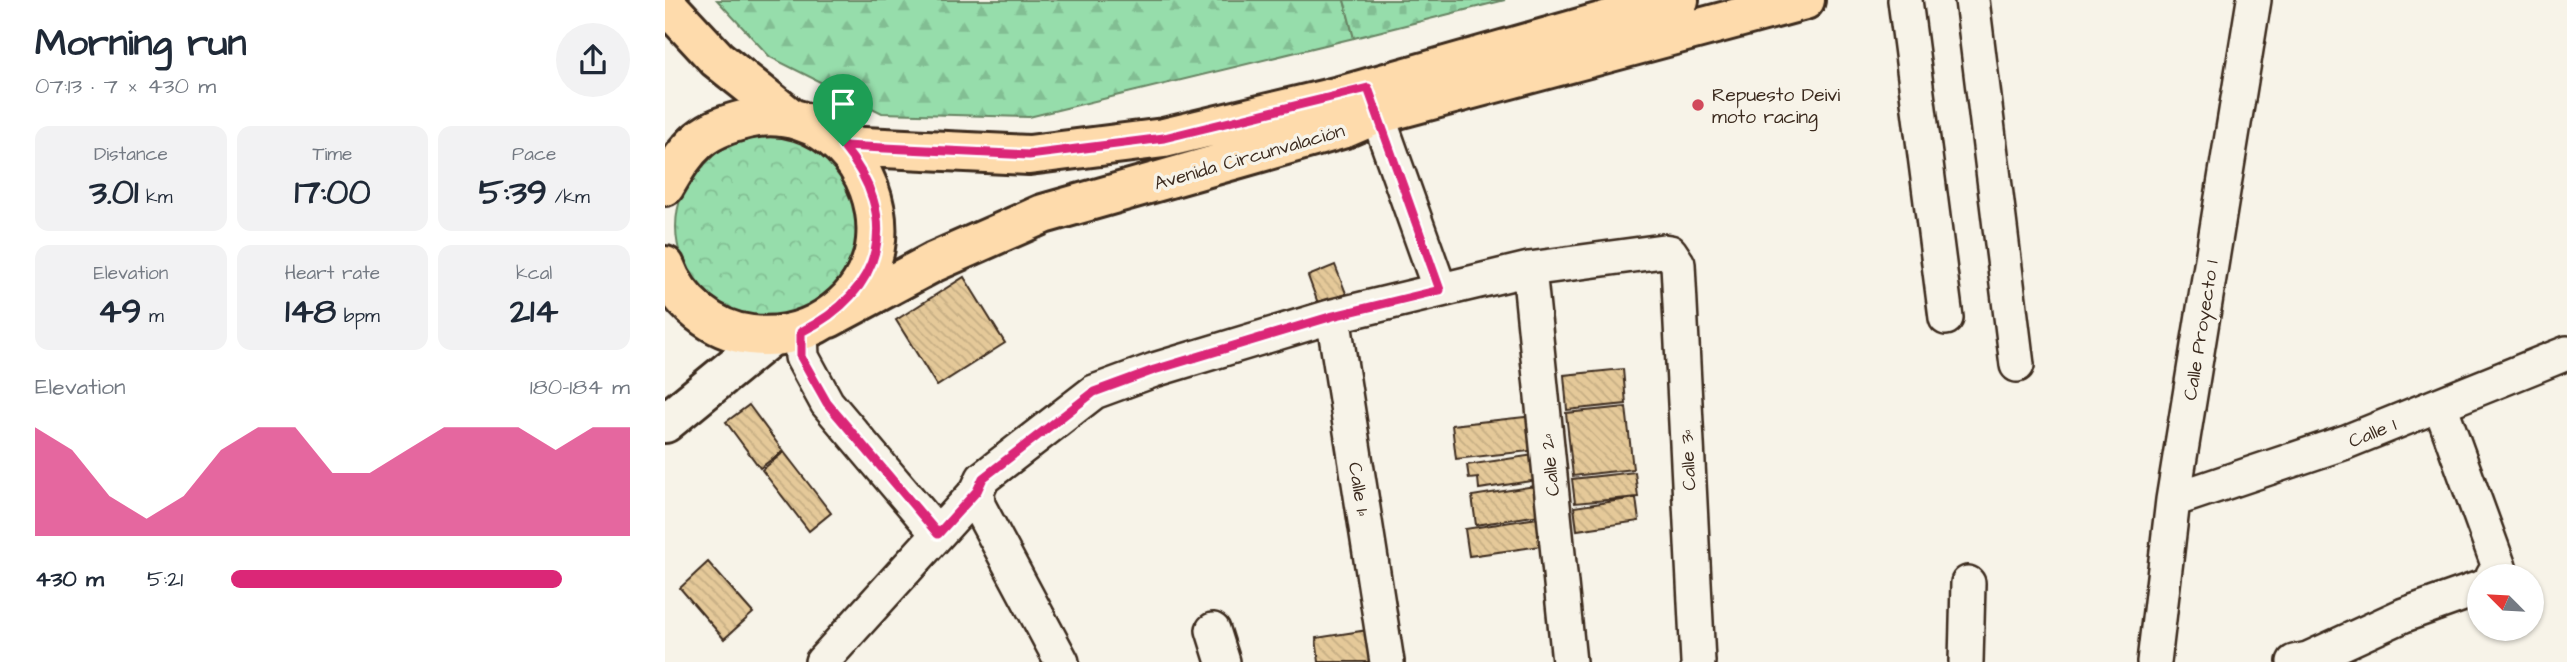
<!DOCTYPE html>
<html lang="en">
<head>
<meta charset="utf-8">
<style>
  :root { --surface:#fff; --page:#f2f2f3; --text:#1f2937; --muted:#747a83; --accent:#db2777 }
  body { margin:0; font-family:"Architects Daughter",sans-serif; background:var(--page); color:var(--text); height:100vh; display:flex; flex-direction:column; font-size:26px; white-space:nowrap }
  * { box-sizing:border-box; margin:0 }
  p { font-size:23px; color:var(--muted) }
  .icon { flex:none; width:38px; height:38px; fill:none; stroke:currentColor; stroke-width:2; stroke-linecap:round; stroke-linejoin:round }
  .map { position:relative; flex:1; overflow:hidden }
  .details { display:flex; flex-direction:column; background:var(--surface); width:665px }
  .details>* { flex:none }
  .needle { width:46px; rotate:294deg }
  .tools { position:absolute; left:1802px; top:564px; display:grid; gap:14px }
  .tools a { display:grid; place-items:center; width:77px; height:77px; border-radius:50%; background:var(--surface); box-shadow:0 2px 5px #0004; font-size:35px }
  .pin { position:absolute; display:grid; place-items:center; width:60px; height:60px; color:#fff; margin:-72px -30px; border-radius:50% 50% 50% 0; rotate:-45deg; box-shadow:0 0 7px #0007 }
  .pin .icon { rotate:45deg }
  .round { display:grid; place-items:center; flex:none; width:74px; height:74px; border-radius:37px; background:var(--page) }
  .head { display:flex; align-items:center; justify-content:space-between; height:119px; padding:0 35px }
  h1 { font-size:38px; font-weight:700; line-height:52px }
  .stats { display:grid; grid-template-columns:repeat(3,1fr); gap:10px; height:119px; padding:7px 35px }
  .stats div { display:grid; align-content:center; border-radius:14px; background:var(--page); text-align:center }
  .stats b { font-size:35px; font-weight:700 }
  .stats small { font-size:19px; font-weight:400 }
  .stats p { font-size:19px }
  .chart { height:196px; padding:14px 35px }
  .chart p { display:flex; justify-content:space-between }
  .chart svg { width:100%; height:126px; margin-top:7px; fill:var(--accent); opacity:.7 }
  ul { padding:0 35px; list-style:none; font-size:23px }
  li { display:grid; grid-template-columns:112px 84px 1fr; align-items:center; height:52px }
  li i { height:18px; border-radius:9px; background:var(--accent) }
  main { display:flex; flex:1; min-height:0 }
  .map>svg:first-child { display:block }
  .forest { fill:url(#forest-firs); stroke:#688464; stroke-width:2 }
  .cemetery { fill:url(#cemetery-stones); stroke:#688464; stroke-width:2 }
  .park { fill:url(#park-crowns); stroke:#688464; stroke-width:2 }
  .building { fill:url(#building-back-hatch); stroke:#3b2a1e; stroke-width:2 }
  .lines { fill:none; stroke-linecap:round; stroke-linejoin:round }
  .street-casing { stroke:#3b2a1e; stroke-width:38 }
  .secondary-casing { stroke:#3b2a1e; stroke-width:44 }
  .primary-casing { stroke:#3b2a1e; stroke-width:44 }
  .street { stroke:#f7f3e8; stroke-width:33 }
  .secondary { stroke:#f7f3e8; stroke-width:38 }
  .primary { stroke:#fedbac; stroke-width:38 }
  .route-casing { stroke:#fff; stroke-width:14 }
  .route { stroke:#db2777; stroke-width:9 }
  .poi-dot { fill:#d1495b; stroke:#f7f3e8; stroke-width:2.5 }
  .labels { text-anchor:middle; stroke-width:7; stroke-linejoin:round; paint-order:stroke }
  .poi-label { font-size:19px; fill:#3b2a1e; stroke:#f7f3e8; text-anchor:start }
  .street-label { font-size:19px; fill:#3b2a1e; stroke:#f7f3e8 }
</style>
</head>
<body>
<main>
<section class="details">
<div class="head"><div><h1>Morning run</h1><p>07:13 · 7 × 430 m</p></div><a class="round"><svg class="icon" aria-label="share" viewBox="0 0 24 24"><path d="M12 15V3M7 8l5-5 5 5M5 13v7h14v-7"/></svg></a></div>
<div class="stats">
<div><p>Distance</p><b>3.01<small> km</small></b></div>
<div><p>Time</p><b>17:00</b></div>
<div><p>Pace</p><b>5:39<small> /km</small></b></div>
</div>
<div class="stats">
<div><p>Elevation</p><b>49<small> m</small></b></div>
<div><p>Heart rate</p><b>148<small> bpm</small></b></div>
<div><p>kcal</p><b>214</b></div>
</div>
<div class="chart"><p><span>Elevation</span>180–184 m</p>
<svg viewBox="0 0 160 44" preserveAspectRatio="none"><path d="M0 44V6L10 14L20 30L30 38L40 30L50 14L60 6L70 6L80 22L90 22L100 14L110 6L120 6L130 6L140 14L150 6L160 6V44z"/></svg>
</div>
<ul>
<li><b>430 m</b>5:21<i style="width:83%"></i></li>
</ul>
</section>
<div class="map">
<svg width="1902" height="662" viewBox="0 0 1902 662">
  <defs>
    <pattern id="forest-firs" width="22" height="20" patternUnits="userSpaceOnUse" patternTransform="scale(1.75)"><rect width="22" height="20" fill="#96ddab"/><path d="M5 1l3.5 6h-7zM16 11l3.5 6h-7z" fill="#82be93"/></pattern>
    <pattern id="cemetery-stones" width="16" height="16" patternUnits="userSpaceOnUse" patternTransform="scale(1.75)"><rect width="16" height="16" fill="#96ddab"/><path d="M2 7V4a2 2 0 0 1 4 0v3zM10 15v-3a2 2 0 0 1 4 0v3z" fill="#82be93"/></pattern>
    <pattern id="park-crowns" width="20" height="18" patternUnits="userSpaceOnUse" patternTransform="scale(1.75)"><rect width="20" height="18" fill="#96ddab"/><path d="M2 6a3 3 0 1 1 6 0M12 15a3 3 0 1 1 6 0" fill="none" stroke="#82be93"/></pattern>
    <pattern id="building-back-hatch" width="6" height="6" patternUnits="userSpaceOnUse" patternTransform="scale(1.75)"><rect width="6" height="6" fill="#e5c999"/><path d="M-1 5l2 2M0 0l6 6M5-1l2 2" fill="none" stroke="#c5ad83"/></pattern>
  </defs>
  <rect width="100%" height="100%" fill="#f7f3e8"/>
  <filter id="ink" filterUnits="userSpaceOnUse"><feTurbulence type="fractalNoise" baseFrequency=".0143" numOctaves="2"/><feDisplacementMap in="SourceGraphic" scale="14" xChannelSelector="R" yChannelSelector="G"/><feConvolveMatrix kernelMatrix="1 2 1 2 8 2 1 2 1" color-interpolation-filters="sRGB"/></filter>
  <g filter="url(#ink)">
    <!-- forest -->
    <path class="forest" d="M52,0H679L689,38L364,117L217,113L105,57Z"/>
    <!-- cemetery -->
    <path class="cemetery" d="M679,0H840L689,38Z"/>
    <!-- park -->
    <path class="park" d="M11 227a92 92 0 1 1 184 0a92 92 0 1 1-184 0Z"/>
    <!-- building -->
    <path class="building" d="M670,265L682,296L654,306L643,276Z
      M299,277L340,343L272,386L231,320Z
      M958,369L961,404L902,410L899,375Z
      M84,405L118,451L95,468L61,422Z
      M961,407L968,469L908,476L901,413Z
      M870,416L873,450L791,459L787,425Z
      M119,452L166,513L144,531L97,470Z
      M869,455L873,480L814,489L813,478L804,479L802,465Z
      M970,472L973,497L910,503L907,479Z
      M870,486L874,515L811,525L807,496Z
      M971,498L974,521L912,530L909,507Z
      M873,518L876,546L804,556L800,529Z
      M43,562L88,613L59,639L15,588Z
      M703,630L707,662H654L651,638Z"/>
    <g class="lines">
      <defs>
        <path id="street" d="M1240,0L1281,318
          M1307,0L1352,365
          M704,91L775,290
          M864,269L904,662
          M668,316L722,662
          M136,332L137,357L162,403L273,534
          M1775,405L1834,567L1828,576
          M312,491L313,505L397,662
          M1508,500L1681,442L1902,353
          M548,630L558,662
          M157,662L312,491L318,478L429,392L489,370L668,316L864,269L998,251L1005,252L1013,264L1033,662
          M1301,662L1303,583
          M1489,662L1508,500L1589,0
          M1629,662L1643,659L1739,615L1815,588"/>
        <path id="secondary" d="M0,423L105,337"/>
        <path id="primary" d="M0,3L52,59L126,118
          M178,146L364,155L499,138L675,96L1014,0
          M0,186C10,169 19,153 34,140C48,128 66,123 82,119C157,102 217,169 211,240C209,264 196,289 178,305C152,329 121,339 86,335C48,331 13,302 0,266
          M164,318L269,262L378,214L680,128L710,115L1140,0"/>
      </defs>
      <!-- street casing -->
      <use href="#street" class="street-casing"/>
      <!-- secondary casing -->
      <use href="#secondary" class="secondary-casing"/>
      <!-- primary casing -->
      <use href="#primary" class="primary-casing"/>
      <!-- street -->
      <use href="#street" class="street"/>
      <!-- secondary -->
      <use href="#secondary" class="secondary"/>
      <!-- primary -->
      <use href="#primary" class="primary"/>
    </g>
  </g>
  <g class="lines" filter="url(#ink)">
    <defs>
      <path id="route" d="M703,88L775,290L668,316L489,370L429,392L318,478L312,491L273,534L162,403L136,357V332C219,291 237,218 178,146L364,155L499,138Z"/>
    </defs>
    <!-- route casing -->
    <use href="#route" class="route-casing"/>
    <!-- route -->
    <use href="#route" class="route"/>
  </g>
  <!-- markers -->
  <circle class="poi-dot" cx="1033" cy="105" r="7"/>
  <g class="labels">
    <!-- poi labels -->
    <g class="poi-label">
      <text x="1047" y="101">Repuesto Deivi<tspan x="1047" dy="22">moto racing</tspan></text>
    </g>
    <!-- street labels -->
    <g class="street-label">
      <text transform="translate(584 156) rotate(-16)" y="7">Avenida Circunvalación</text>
      <text transform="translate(1535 330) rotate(-81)" y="7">Calle Proyecto 1</text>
      <text transform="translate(1707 432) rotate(-22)" y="7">Calle 1</text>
      <text transform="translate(1022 460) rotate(-93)" y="7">Calle 3ª</text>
      <text transform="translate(884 465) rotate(-96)" y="7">Calle 2ª</text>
      <text transform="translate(695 489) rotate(81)" y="7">Calle 1ª</text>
    </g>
  </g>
</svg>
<div class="tools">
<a><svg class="needle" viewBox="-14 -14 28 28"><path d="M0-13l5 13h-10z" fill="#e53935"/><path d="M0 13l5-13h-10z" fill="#747a83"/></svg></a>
</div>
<div class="pin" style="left:178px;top:146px;background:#1e9e55"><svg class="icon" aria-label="arrive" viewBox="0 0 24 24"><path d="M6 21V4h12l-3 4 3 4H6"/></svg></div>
</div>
</main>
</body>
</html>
